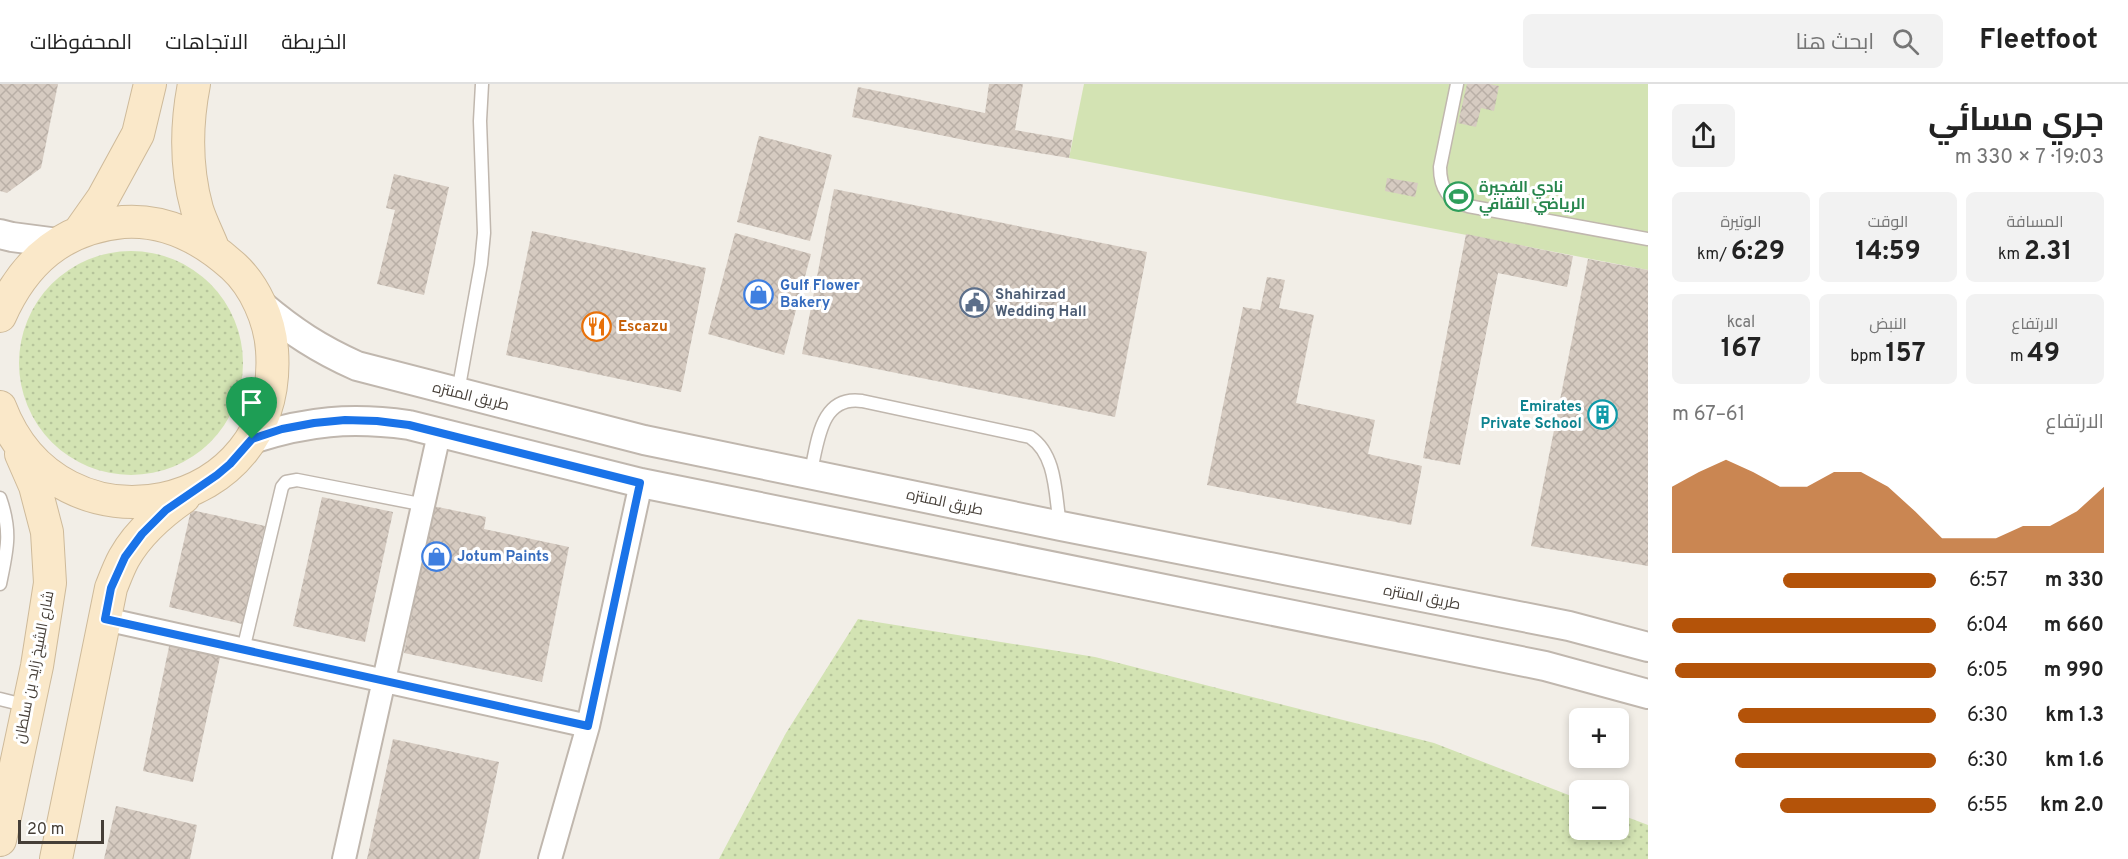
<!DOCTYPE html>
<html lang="ar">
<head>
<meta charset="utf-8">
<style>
  :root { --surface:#fff; --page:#f2f2f2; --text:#222; --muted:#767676; --line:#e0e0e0; --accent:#b45309 }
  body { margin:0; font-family:Overpass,Cairo,sans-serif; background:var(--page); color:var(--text); direction:rtl; height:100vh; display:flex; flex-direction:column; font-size:22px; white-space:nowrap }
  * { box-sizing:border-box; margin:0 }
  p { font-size:20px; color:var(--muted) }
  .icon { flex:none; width:33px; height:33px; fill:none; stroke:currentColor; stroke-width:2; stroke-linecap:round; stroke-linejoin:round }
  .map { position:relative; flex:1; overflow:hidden; direction:ltr }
  .sheet { display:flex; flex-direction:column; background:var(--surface); width:480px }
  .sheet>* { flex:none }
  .controls { position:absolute; left:1569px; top:624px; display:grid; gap:12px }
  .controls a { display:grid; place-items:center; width:60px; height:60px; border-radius:9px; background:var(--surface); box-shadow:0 3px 9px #0003; font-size:30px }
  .scale { position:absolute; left:18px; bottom:15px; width:86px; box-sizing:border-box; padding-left:6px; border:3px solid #453e37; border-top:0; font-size:16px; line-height:21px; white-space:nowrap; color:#453e37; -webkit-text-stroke:4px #fff; paint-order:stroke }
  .pin { position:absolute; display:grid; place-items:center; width:51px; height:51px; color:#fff; margin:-62px -26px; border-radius:50% 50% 50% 0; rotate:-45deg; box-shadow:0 0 6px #0007 }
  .pin .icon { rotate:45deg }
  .round { display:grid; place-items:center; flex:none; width:63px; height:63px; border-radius:9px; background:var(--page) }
  .head { display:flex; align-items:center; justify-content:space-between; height:102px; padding:0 24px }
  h1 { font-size:33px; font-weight:700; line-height:45px }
  .metrics { display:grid; grid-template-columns:repeat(3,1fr); gap:9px; height:102px; padding:6px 24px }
  .metrics div { display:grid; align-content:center; border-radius:9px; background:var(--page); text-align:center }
  .metrics b { font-size:26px; font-weight:700 }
  .metrics small { font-size:16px; font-weight:400 }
  .metrics p { font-size:16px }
  .chart { height:168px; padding:12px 24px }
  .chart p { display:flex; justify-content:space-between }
  .chart svg { width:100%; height:108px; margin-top:6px; fill:var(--accent); opacity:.7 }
  ul { padding:0 24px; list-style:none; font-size:20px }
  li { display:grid; grid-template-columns:96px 72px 1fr; align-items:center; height:45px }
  li i { height:15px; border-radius:8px; background:var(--accent) }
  header { display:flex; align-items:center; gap:36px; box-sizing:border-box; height:84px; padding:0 30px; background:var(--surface); border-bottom:2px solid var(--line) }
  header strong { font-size:28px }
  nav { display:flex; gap:33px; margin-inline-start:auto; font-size:21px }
  .search { width:420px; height:54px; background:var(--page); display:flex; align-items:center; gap:15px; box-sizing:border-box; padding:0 21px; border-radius:9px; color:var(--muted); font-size:22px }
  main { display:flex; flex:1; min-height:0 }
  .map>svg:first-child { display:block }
  .grass { fill:url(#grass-dots) }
  .pitch { fill:#d3e3b3 }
  .building { fill:url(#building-cross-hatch) }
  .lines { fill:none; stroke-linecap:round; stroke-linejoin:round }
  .service-casing { stroke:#c0b7ae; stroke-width:15 }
  .minor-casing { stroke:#c0b7ae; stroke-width:26 }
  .tertiary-casing { stroke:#c0b7ae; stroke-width:32 }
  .secondary-casing { stroke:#ceba9a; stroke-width:34 }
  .service { stroke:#fff; stroke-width:12 }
  .minor { stroke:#fff; stroke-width:22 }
  .tertiary { stroke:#fff; stroke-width:28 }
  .secondary { stroke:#fae8c9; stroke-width:32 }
  .route-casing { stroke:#fff; stroke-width:12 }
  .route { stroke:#1a73e8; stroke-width:8 }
  .labels { text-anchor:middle; stroke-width:6; stroke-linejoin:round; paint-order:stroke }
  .leisure-label { font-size:15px; font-weight:bold; fill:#27864d; stroke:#fff; text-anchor:start }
  .shop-label { font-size:15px; font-weight:bold; fill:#366cbe; stroke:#fff; text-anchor:start }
  .service-label { font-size:15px; font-weight:bold; fill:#4e5e75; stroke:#fff; text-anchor:start }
  .food-label { font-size:15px; font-weight:bold; fill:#c56008; stroke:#fff; text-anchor:start }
  .street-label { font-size:15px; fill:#453e37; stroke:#fff }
  .culture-label { font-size:15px; font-weight:bold; fill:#0d838f; stroke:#fff; text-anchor:end }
</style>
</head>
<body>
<header>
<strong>Fleetfoot</strong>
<div class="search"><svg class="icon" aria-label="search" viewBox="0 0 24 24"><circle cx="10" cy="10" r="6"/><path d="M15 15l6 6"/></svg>ابحث هنا</div>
<nav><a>الخريطة</a><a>الاتجاهات</a><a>المحفوظات</a></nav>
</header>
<main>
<section class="sheet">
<div class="head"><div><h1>جري مسائي</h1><p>19:03 · 7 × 330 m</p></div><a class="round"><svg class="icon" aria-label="share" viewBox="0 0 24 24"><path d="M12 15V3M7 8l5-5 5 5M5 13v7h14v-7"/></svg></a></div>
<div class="metrics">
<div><p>المسافة</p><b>2.31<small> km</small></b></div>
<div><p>الوقت</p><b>14:59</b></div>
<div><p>الوتيرة</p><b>6:29<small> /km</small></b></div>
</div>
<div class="metrics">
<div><p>الارتفاع</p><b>49<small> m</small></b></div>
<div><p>النبض</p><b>157<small> bpm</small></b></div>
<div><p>kcal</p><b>167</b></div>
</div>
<div class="chart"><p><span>الارتفاع</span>61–67 m</p>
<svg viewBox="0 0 160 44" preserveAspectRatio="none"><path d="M0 44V17L10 11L20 6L30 11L40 17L50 17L60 11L70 11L80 17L90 27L100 38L110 38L120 38L130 33L140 33L150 27L160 17V44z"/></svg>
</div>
<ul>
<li><b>330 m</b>6:57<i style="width:58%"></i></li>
<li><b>660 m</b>6:04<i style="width:100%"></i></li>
<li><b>990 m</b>6:05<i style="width:99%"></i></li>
<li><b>1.3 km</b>6:30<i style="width:75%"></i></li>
<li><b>1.6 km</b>6:30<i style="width:76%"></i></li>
<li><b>2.0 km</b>6:55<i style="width:59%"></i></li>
</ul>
</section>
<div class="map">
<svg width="1648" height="775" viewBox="0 0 1648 775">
  <defs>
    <pattern id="grass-dots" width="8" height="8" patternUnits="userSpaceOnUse" patternTransform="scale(1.5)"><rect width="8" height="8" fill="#d3e3b3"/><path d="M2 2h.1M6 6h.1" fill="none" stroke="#b6c49b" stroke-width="1.8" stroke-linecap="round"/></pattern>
    <pattern id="building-cross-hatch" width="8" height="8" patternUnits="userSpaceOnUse" patternTransform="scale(1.5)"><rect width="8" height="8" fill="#d6cbc1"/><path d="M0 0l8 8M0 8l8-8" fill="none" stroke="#b9afa6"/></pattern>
  </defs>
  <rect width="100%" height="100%" fill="#f2eee7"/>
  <!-- grass -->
  <path class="grass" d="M19 279a112 112 0 1 1 224 0a112 112 0 1 1-224 0Z
    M858,535L1095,573L1434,659L1579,715L1580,746H1618L1619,730L1648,741V775H719L786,649Z"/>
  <!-- pitch -->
  <path class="pitch" d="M1084,0H1648V186L1069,74Z"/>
  <!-- building -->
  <path class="building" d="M0,0H58L41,84L7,109L0,107Z
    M989,0H1023L1015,46L1072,56L1069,74L979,59L852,33L858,3L985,29Z
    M1467,0H1490L1499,2L1494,27L1481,24L1476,43L1458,39Z
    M759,52L832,71L810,157L737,138Z
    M394,90L449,103L424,211L377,200L395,126L386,124Z
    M1387,94L1418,99L1415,113L1385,107Z
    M834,105L1147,168L1115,333L802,270Z
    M532,147L706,184L681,308L506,271Z
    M735,149L811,170L784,271L708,250Z
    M1466,150L1573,172L1567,203L1498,189L1460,381L1423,374Z
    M1588,175L1648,186V482L1531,462Z
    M1267,193L1285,196L1279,224L1314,231L1296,319L1375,336L1368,370L1422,382L1411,441L1207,401L1243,223L1260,226Z
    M322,413L393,428L365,558L293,542Z
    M433,422L486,433L484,445L569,463L542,598L404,569Z
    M191,426L265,442L242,540L169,523Z
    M170,558L221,569L193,698L143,687Z
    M393,655L499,678L479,775H367Z
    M116,722L197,741L190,775H104Z"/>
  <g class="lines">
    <defs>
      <path id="service" d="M1457,0L1440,83C1440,104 1448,117 1468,122L1648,155
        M458,308L481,180L484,149L480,37L482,0
        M810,391C818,360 819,311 862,317L1030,353C1057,371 1055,411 1060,441
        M0,414C12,448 7,466 0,500
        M243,566L282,403L286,398L297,396L425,421
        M0,615L28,622"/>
      <path id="minor" d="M105,535L588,642
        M344,775L439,350
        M550,775L588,642L641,399"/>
      <path id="tertiary" d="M0,150L12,153L58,159
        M261,221C293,248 319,265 357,282L644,356L1061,442L1569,542L1648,563
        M252,355C307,337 351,333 409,341L641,399L1545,582L1648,610"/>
      <path id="secondary" d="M194,0C186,41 186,85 197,125C201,138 208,151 213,164
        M79,148L103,114L138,50L150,0
        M0,232C24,178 62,144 123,138C165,135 202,154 233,182C255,202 270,236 272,266C284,432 59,478 0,323
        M0,756L37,582L50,499L47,448L35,402L21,370
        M56,775L111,504C115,494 119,483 124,474C138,449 161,429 184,413"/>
    </defs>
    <!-- service casing -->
    <use href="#service" class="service-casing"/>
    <!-- minor casing -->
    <use href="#minor" class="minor-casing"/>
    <!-- tertiary casing -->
    <use href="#tertiary" class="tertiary-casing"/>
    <!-- secondary casing -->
    <use href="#secondary" class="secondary-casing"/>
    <!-- service -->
    <use href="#service" class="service"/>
    <!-- minor -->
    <use href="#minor" class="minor"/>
    <!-- tertiary -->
    <use href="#tertiary" class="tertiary"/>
    <!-- secondary -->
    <use href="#secondary" class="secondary"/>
  </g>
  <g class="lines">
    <defs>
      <path id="route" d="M345,336L377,337L409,341L640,399L588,642L105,535L111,504L125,473L142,450L166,426L217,391L230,380L252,355L282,345L314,339Z"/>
    </defs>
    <!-- route casing -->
    <use href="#route" class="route-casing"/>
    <!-- route -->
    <use href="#route" class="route"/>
  </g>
  <!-- icons -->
  <defs>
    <symbol id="stadium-ring" viewBox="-11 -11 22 22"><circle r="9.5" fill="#fff" stroke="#2e9e5b" stroke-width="1.5"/><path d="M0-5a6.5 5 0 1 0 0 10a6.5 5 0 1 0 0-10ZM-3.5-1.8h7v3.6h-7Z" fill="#2e9e5b"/></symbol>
    <symbol id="shop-ring" viewBox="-11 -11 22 22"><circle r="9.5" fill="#fff" stroke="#3f7fe0" stroke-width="1.5"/><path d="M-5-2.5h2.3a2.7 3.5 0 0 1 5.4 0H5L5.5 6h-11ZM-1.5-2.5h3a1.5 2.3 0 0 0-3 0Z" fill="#3f7fe0"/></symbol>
    <symbol id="civic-ring" viewBox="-11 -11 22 22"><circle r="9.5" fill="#fff" stroke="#5c6f8a" stroke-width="1.5"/><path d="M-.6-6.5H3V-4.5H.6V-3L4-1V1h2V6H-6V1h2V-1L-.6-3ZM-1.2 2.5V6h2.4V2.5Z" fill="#5c6f8a"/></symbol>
    <symbol id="restaurant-ring" viewBox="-11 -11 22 22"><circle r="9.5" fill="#fff" stroke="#e8710a" stroke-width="1.5"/><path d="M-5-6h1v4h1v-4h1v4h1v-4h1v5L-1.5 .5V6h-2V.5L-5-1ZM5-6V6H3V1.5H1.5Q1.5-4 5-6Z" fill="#e8710a"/></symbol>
    <symbol id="building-ring" viewBox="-11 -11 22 22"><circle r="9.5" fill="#fff" stroke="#0f9aa8" stroke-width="1.5"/><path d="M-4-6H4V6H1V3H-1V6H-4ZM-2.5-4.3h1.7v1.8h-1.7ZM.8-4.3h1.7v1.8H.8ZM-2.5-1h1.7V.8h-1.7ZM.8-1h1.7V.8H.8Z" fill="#0f9aa8"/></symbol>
  </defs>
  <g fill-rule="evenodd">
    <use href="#stadium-ring" x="1442" y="96" width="33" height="33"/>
    <use href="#shop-ring" x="742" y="194" width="33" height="33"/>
    <use href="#civic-ring" x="958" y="202" width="33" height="33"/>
    <use href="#restaurant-ring" x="580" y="226" width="33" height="33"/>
    <use href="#building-ring" x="1586" y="314" width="33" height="33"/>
    <use href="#shop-ring" x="420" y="456" width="33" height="33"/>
  </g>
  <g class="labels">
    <!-- leisure labels -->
    <g class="leisure-label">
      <text x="1479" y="108">نادي الفجيرة<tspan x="1479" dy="17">الرياضي الثقافي</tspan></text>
    </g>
    <!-- shop labels -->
    <g class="shop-label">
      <text x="780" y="206">Gulf Flower<tspan x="780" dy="17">Bakery</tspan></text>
      <text x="457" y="477">Jotum Paints</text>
    </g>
    <!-- service labels -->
    <g class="service-label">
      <text x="995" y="215">Shahirzad<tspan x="995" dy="17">Wedding Hall</tspan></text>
    </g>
    <!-- food labels -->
    <g class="food-label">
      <text x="618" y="247">Escazu</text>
    </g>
    <!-- street labels -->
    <g class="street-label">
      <text transform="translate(471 312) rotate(14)" y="5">طريق المنتزه</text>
      <text transform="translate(945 418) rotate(12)" y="5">طريق المنتزه</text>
      <text transform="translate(1422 513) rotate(11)" y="5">طريق المنتزه</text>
      <text transform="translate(34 583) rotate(-79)" y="5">شارع الشيخ زايد بن سلطان</text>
    </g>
    <!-- culture labels -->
    <g class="culture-label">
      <text x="1582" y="327">Emirates<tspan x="1582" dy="17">Private School</tspan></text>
    </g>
  </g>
</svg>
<div class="controls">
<a>+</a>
<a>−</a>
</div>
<div class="scale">20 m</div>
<div class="pin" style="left:252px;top:355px;background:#1e9e55"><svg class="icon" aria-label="arrive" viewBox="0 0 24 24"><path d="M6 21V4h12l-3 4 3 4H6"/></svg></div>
</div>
</main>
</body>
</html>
